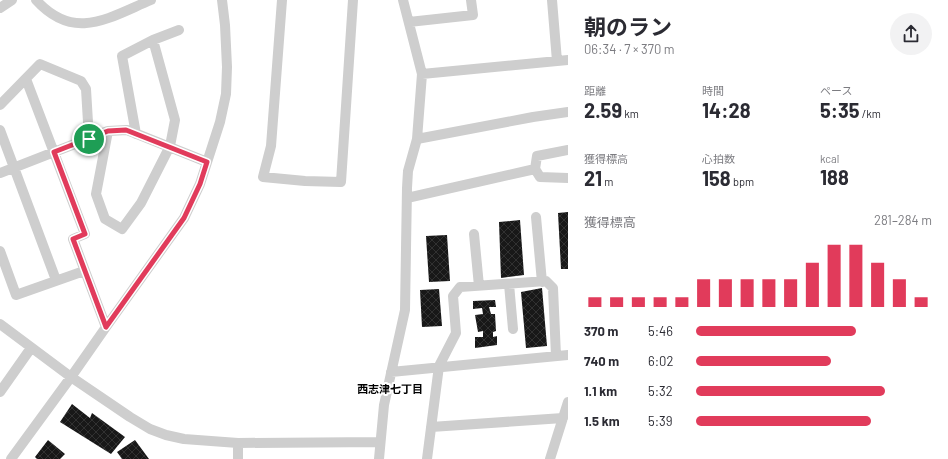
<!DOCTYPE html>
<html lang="ja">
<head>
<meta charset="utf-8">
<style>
  :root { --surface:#fff; --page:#f2f2f3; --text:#2b2b33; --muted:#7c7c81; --accent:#e13b5b }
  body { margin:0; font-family:Barlow,"Noto Sans JP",sans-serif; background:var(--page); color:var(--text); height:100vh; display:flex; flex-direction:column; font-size:15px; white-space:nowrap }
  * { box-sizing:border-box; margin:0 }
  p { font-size:13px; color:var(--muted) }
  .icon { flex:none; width:22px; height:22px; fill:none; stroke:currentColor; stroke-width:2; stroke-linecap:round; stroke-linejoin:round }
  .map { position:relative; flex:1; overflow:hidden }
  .side { display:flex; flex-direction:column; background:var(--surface); width:380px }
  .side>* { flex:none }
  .pin { position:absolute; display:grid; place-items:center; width:34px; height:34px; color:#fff; margin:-17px; border:2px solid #fff; border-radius:50%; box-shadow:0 1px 4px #0007 }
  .round { display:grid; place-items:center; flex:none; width:42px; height:42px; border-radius:21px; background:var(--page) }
  .headline { display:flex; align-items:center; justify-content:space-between; height:68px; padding:0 16px }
  h1 { font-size:22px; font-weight:700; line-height:30px }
  .metrics { display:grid; grid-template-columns:repeat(3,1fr); gap:6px; height:68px; padding:4px 16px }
  .metrics div { display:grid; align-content:center }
  .metrics b { font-size:20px; font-weight:700 }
  .metrics small { font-size:11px; font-weight:400 }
  .metrics p { font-size:11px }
  .chart { height:112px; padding:8px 16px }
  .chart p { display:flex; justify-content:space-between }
  .chart svg { width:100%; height:72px; margin-top:4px; stroke:var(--accent); stroke-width:6 }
  ul { padding:0 16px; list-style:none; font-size:13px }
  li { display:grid; grid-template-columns:64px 48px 1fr; align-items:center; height:30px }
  li i { height:10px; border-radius:5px; background:var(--accent) }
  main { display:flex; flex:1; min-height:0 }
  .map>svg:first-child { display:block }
  .building { fill:url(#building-cross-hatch) }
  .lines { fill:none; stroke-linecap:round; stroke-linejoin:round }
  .minor { stroke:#cecece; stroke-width:10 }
  .route-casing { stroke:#fff; stroke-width:8 }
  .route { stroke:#e13b5b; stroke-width:5 }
  .labels { text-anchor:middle; stroke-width:4; stroke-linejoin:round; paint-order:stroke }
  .neighbourhood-label { font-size:11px; font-weight:bold; fill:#000; stroke:#fff }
</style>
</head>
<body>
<main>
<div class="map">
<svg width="568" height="459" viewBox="0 0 568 459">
  <defs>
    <pattern id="building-cross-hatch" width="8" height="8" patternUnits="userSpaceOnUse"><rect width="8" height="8" fill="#181818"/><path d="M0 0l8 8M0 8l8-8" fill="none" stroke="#313131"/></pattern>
  </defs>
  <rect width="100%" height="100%" fill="#fff"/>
  <!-- building -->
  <path class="building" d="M568,212V269H561L558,213Z
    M520,220L524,275L501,278L499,222Z
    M447,235L450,281L429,282L426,236Z
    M542,288L547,346L526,348L521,292Z
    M439,289L442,326L422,327L420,290Z
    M495,300L496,307H489L491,314H495L496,331L493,332V337L497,336V345L475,348V337H483V331L478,332L475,315L483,314L482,308L473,309V301Z
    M72,404L90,418L92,413L125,437L111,454L60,422Z
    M48,440L65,454L60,459H37L35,457Z
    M135,440L149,459H122L117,452Z"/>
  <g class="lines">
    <!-- minor -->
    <path class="minor" d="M36,0C74,42 108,18 151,0
      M282,0L271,146L263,177L305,181L341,182L353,0
      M552,0L557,61
      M0,8L12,0
      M409,22L473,15L471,0
      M422,74L568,60
      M26,79L85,234L73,239L106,327
      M0,105L40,64L81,81L86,89L89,139
      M0,130L56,280
      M108,131L96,194L105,219L122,229L141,203L170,146L175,120L153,40
      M136,134L122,56L153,40L179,30
      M417,139L533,117L568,112
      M535,169L537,156L568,150
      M0,173L108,131L127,130L207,162
      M407,198L535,169L540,177L568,178
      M536,217L542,282
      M474,234L479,286
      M0,251L16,295L84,271
      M509,284L513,329
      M0,324L71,377L130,417L150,429L166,435L184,439L238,443L380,442
      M391,372L568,355
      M0,392L31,348
      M431,427L563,418
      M11,459L71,377L106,327L184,218L200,184L220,122L226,94L227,67L225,25L222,0
      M238,459V443
      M379,459L384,405L405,310L407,188L408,171L417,139L422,74L403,0
      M427,459L439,366L456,333L453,296L460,287L546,281L553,288L556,356
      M550,459L568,402"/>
  </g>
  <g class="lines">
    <defs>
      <path id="route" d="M126,130L207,162L200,184L184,218L106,327L73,239L85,234L54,152L108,131Z"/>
    </defs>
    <!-- route casing -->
    <use href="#route" class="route-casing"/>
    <!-- route -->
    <use href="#route" class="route"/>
  </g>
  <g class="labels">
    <!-- neighbourhood labels -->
    <g class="neighbourhood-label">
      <text x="390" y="393">西志津七丁目</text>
    </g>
  </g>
</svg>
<div class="pin" style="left:89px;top:139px;background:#1e9e55"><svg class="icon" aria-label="arrive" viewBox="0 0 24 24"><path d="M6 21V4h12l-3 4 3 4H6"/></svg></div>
</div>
<section class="side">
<div class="headline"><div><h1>朝のラン</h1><p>06:34 · 7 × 370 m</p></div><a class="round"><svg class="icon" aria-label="share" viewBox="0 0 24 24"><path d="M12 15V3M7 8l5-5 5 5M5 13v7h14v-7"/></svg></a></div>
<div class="metrics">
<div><p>距離</p><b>2.59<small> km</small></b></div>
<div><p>時間</p><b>14:28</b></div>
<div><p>ペース</p><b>5:35<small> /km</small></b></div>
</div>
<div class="metrics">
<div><p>獲得標高</p><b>21<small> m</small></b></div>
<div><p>心拍数</p><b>158<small> bpm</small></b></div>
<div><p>kcal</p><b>188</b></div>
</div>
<div class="chart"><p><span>獲得標高</span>281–284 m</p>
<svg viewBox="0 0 160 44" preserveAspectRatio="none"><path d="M5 44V38M15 44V38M25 44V38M35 44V38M45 44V38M55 44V27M65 44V27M75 44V27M85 44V27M95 44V27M105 44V17M115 44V6M125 44V6M135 44V17M145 44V27M155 44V38"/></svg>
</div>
<ul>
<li><b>370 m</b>5:46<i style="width:68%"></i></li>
<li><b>740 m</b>6:02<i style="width:57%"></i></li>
<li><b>1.1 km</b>5:32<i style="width:80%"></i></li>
<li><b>1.5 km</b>5:39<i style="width:74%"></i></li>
</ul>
</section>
</main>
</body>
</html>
